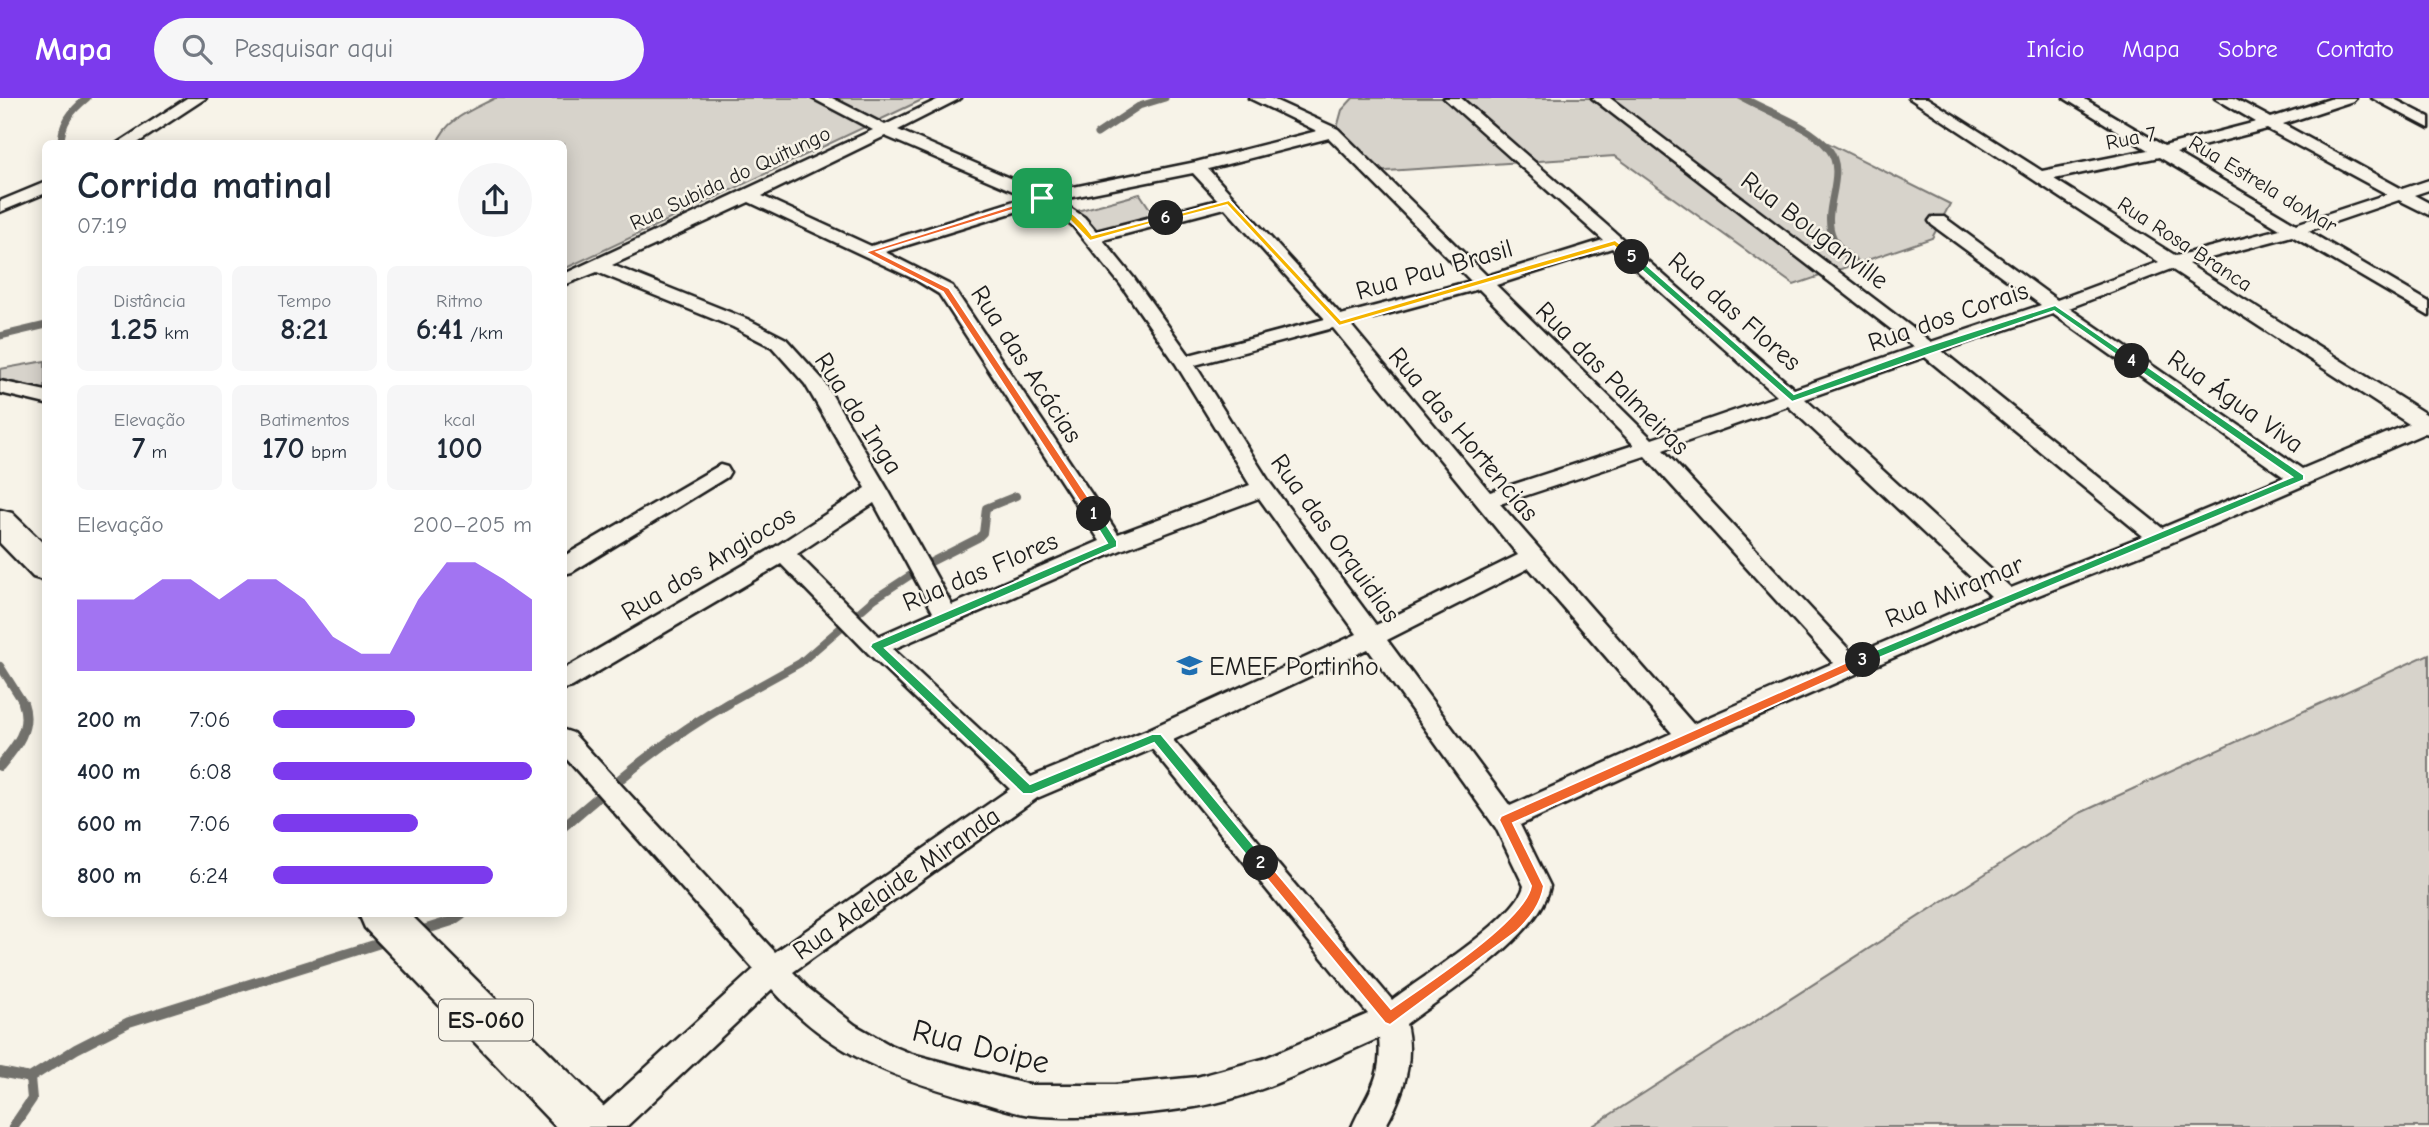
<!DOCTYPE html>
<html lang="pt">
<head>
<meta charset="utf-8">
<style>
  :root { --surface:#fff; --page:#f6f6f7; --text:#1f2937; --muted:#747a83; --accent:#7c3aed }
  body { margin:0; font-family:"Comic Neue",sans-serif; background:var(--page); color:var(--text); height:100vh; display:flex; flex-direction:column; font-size:26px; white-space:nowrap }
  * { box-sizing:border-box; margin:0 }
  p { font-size:23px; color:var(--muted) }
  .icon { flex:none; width:38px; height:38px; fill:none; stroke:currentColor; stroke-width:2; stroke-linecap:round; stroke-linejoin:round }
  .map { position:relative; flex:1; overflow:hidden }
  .drawer { position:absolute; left:42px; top:42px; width:525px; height:777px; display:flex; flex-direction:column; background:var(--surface); border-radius:10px; box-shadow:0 4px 18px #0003 }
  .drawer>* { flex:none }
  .pin { position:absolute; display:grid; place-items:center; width:60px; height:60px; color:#fff; margin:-30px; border-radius:14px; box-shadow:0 4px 10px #0006 }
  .km { position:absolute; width:35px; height:35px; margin:-18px; border-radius:50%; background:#222; color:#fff; font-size:19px; line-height:35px; text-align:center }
  .round { display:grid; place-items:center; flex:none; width:74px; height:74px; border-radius:37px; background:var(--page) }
  .head { display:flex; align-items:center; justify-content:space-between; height:119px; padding:0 35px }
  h1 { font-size:38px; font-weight:800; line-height:52px }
  .figures { display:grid; grid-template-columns:repeat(3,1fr); gap:10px; height:119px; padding:7px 35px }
  .figures div { display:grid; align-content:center; border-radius:10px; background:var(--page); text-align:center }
  .figures b { font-size:30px; font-weight:800 }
  .figures small { font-size:19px; font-weight:400 }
  .figures p { font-size:19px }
  .chart { height:196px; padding:14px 35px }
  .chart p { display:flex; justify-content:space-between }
  .chart svg { width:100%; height:126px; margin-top:7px; fill:var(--accent); opacity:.7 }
  ul { padding:0 35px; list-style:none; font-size:23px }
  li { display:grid; grid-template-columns:112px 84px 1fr; align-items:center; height:52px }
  li i { height:18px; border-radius:9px; background:var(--accent) }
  header { display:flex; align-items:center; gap:42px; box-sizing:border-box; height:98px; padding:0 35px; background:var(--accent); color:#fff }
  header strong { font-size:33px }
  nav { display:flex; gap:38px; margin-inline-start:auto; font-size:24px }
  .search { width:490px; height:63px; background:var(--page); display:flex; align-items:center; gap:18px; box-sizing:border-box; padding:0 24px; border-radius:38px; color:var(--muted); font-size:26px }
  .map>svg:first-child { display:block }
  .green { fill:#d7d3cb; stroke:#7a7874; stroke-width:2 }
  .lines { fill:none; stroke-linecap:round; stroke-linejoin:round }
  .stream-far2 { stroke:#72716c; stroke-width:7 }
  .stream-far1 { stroke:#72716c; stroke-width:8 }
  .stream { stroke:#72716c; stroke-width:10 }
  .minor-casing { stroke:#1c1c1c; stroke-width:5 }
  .primary-casing { stroke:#1c1c1c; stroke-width:5 }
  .minor { fill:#f7f3e8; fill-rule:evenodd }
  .primary { fill:#f7f3e8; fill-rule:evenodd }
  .split-1 { fill:#f0652b; stroke:#fff; stroke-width:2 }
  .split-2 { fill:#22a559; stroke:#fff; stroke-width:2 }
  .split-3 { fill:#f0652b; stroke:#fff; stroke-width:2 }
  .split-4 { fill:#22a559; stroke:#fff; stroke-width:2 }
  .split-5 { fill:#22a559; stroke:#fff; stroke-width:2 }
  .split-6 { fill:#f5b400; stroke:#fff; stroke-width:2 }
  .split-7 { fill:#f5b400; stroke:#fff; stroke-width:2 }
  .labels { text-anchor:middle; stroke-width:5; stroke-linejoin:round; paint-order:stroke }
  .far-street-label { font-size:21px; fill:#1c1c1c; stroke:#f7f3e8 }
  .shield { fill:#f7f3e8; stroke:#5e5c59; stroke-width:2 }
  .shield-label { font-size:24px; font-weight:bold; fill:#1c1c1c }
  .street-label { font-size:26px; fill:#1c1c1c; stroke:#f7f3e8 }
  .poi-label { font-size:26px; fill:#1c1c1c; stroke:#f7f3e8; text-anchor:start }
  .near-street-label { font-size:32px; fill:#1c1c1c; stroke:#f7f3e8 }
</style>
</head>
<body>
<header>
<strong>Mapa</strong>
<div class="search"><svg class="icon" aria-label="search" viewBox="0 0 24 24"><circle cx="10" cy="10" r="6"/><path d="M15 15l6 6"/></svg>Pesquisar aqui</div>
<nav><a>Início</a><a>Mapa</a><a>Sobre</a><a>Contato</a></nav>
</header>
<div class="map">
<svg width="2429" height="1029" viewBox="0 0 2429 1029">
  <rect width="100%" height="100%" fill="#f7f3e8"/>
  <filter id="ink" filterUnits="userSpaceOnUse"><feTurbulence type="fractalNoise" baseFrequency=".0143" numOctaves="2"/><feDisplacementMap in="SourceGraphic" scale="14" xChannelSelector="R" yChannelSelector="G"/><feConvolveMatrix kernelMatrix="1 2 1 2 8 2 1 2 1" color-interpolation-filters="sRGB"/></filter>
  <g filter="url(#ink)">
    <!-- green -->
    <path class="green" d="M495,0H926L564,171V46H437C445,21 474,11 495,0Z
      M1353,0H1738L1950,106L1932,140L1794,187L1615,58L1372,74L1359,68L1337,30L1342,12Z
      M1140,96L1154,117L1089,136L1073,114Z
      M45,263V292L0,281V271Z
      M2429,556V1029H1591L2080,715Z"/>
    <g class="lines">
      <!-- stream-far2 -->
      <path class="stream-far2" d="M1744,0C1770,15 1808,26 1828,50C1849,76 1820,111 1833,139C1841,157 1862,168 1876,180
        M1097,36L1139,8L1165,0
        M61,46C61,25 71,13 87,0
        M0,238L46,227"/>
      <!-- stream-far1 -->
      <path class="stream-far1" d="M0,568L24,606
        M726,606L800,565L874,501L929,465L978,440L983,435L986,410L1016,398"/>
      <!-- stream -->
      <path class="stream" d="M0,668C16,649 32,630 23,605
        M564,728C617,683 668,639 729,605
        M417,834L452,823L462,816
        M0,974L30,980L76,951L129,924L390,842
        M13,1029L32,1001L30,980"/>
      <defs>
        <path id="minor" d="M187,0H206L136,46H116Z
          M812,0H832L885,27L941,0H961L898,32L1044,95L1196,64L1317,33L1249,0H1270L1338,31L1487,178L1603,142L1444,0H1461L1794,291L1914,249L1592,0H1610L1931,244L2041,207L1932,127L1929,123L1932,119H1944L2057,202L2159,164L1909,0H1927L2042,73L2148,52L2064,0H2083L2164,48L2256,24L2215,0H2234L2271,20L2333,0H2356L2353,3L2283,26L2402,91L2429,82V92L2414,97L2429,105V117L2399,102L2308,133L2429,204V218L2292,138L2188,166L2429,318V336L2425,335L2168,446L2016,506L1698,645L1520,727L1550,788C1541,837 1446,896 1406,926C1415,963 1403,998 1385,1029H1352C1367,994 1383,983 1379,940C1321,965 1259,999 1195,1009C1145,1017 1082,1022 1031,1017C1012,1015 992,1007 974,1002C891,979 831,957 772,891L626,1029H589L593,1018L754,871L564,658V632L573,635L775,854L1010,691L868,555L781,466L572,589L564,591V571L775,449L866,390L805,286L772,249L733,229L597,174L564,187V176L873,32ZM2267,31L2387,96L2296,126L2176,55ZM885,38L1027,99L871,148L762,98ZM1329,40L1471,183L1341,217L1208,71ZM2159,59L2280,131L2176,158L2054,81ZM1193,75L1218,102L1096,133L1084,119L1058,102ZM749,104L916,182L939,196L1100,443L952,507L888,392L823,282L786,241L747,221L612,167ZM1041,106L1072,127L1121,187L1176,266L1250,387L1118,436L952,188L885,154ZM1225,110L1325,221L1189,257L1133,179L1103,142ZM1612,150L1777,298L1652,341L1496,187ZM2171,171L2409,326L2302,371L2069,210ZM1479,191L1634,347L1490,394L1350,226ZM2053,216L2284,379L2162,430L1942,253ZM1333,230L1518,457L1376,527L1270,385L1195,267ZM1925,259L2143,438L2011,490L1805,301ZM1788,308L1991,498L1854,557L1663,352ZM1645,358L1833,565L1693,626L1500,406ZM1259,400L1357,536L1147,632L1031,679L893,551L1121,452ZM874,405L933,514L879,538L797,456ZM1529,470L1672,635L1510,708L1387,542ZM1368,551L1496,730L1524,788C1517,820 1421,880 1392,902L1173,642ZM1152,651L1368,916L1263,961L1197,979L1114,987H1029L912,956L890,947L855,927L808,890L793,874L1037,700Z
          M2372,0H2392L2429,19V30Z
          M46,84V95L0,114V103Z
          M0,283L46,293V306L0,295Z
          M720,367L727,369L730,374L727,379L572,474L564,476V458Z"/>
        <path id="primary" d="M0,412L12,415L46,448V483L33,479L0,445Z
          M359,816H410L607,1012L614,1029H556L365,830Z"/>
      </defs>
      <!-- minor casing -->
      <use href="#minor" class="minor-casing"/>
      <!-- primary casing -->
      <use href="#primary" class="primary-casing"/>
      <!-- minor -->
      <use href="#minor" class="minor"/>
      <!-- primary -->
      <use href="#primary" class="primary"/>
    </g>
  </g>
  <!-- split-1 -->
  <path class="split-1" d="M1042,98L1045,102L877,154L949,190L1098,414L1099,416L1094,420L1090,419L943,194L865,154Z"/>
  <!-- split-2 -->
  <path class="split-2" d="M1094,413L1098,414L1117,443V449L885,550L1030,686L1152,636H1161L1265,761V769H1256L1154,645L1032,696H1023L870,549L872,545L1107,445L1089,416Z"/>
  <!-- split-3 -->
  <path class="split-3" d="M1863,557L1869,562L1867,565L1513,725L1544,788C1541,807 1530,820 1517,833L1390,927L1385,925L1254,765L1261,759L1265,761L1391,911C1423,888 1525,823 1531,788L1499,722L1501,718Z"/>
  <!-- split-4 -->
  <path class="split-4" d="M2128,260H2135L2304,377V382L1867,565H1859V559L2292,379L2128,265Z"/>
  <!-- split-5 -->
  <path class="split-5" d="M1629,157H1635L1794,296L1924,249L2055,207L2137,263L2128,265L2054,213L1792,304L1629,161Z"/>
  <!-- split-6 -->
  <path class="split-6" d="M1229,102L1341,222L1615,142L1637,159L1629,161L1614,148L1339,228L1227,107L1166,123L1162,120Z"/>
  <!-- split-7 -->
  <path class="split-7" d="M1042,98C1064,106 1079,118 1092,137L1166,118L1171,120L1090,143L1062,114L1039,102Z"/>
  <!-- icons -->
  <defs>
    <symbol id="school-bare" viewBox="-9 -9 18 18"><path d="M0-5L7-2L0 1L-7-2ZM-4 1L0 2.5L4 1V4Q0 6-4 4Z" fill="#1f6fb2" stroke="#f7f3e8" stroke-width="2.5" paint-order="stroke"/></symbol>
  </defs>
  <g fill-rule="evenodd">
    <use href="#school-bare" x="1172" y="550" width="35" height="35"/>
  </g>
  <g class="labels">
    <!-- far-street labels -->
    <g class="far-street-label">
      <text transform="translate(2131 40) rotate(-11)" y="7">Rua 7</text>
      <text transform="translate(730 80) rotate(-25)" y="7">Rua Subida do Quitungo</text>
      <text transform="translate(2263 86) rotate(31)" y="7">Rua Estrela doMar</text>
      <text transform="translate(2185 146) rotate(33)" y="7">Rua Rosa Branca</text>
    </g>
    <!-- shield labels -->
    <rect class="shield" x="439" y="901.5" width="94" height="41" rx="5"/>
    <g class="shield-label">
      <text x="486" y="930">ES-060</text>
    </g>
    <!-- street labels -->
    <g class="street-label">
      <text transform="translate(1815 132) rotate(37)" y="9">Rua Bouganville</text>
      <text transform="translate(1434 171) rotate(-16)" y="9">Rua Pau Brasil</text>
      <text transform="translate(1735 213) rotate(41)" y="9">Rua das Flores</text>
      <text transform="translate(1948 218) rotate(-19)" y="9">Rua dos Corais</text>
      <text transform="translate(1027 266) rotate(57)" y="9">Rua das Acácias</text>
      <text transform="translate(1613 280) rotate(45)" y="9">Rua das Palmeiras</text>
      <text transform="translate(2236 303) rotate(35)" y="9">Rua Água Viva</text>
      <text transform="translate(859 315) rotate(57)" y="9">Rua do Inga</text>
      <text transform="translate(1464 336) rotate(50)" y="9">Rua das Hortencias</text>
      <text transform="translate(1336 440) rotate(54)" y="9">Rua das Orquidias</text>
      <text transform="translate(708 465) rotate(-31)" y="9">Rua dos Angiocos</text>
      <text transform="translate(980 473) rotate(-23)" y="9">Rua das Flores</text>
      <text transform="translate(1954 493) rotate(-23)" y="9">Rua Miramar</text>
      <text transform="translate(896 785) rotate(-35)" y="9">Rua Adelaide Miranda</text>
    </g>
    <!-- poi labels -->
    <g class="poi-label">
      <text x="1209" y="577">EMEF Portinho</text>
    </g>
    <!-- near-street labels -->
    <g class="near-street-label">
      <text transform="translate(981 948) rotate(14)" y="11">Rua Doipe</text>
    </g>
  </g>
</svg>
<div class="pin" style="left:1042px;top:100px;background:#1e9e55"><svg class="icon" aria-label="arrive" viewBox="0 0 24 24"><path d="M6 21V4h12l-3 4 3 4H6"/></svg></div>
<b class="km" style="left:1094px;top:416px">1</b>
<b class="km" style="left:1261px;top:765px">2</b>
<b class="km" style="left:1863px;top:562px">3</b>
<b class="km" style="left:2132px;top:263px">4</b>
<b class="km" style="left:1632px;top:159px">5</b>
<b class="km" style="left:1166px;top:120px">6</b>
<section class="drawer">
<div class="head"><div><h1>Corrida matinal</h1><p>07:19</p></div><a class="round"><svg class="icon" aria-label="share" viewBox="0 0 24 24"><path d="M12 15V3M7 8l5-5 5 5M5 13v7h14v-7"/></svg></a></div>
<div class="figures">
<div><p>Distância</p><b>1.25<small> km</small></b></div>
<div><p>Tempo</p><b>8:21</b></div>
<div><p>Ritmo</p><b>6:41<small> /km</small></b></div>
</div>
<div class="figures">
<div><p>Elevação</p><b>7<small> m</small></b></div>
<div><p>Batimentos</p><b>170<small> bpm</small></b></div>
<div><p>kcal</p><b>100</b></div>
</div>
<div class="chart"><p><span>Elevação</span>200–205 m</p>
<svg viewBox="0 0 160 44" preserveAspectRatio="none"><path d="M0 44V19L10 19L20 19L30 12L40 12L50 19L60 12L70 12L80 19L90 32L100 38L110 38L120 19L130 6L140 6L150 12L160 19V44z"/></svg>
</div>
<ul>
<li><b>200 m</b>7:06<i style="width:55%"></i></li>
<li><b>400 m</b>6:08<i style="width:100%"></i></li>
<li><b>600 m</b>7:06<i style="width:56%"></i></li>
<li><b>800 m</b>6:24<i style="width:85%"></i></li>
</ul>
</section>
</div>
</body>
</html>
